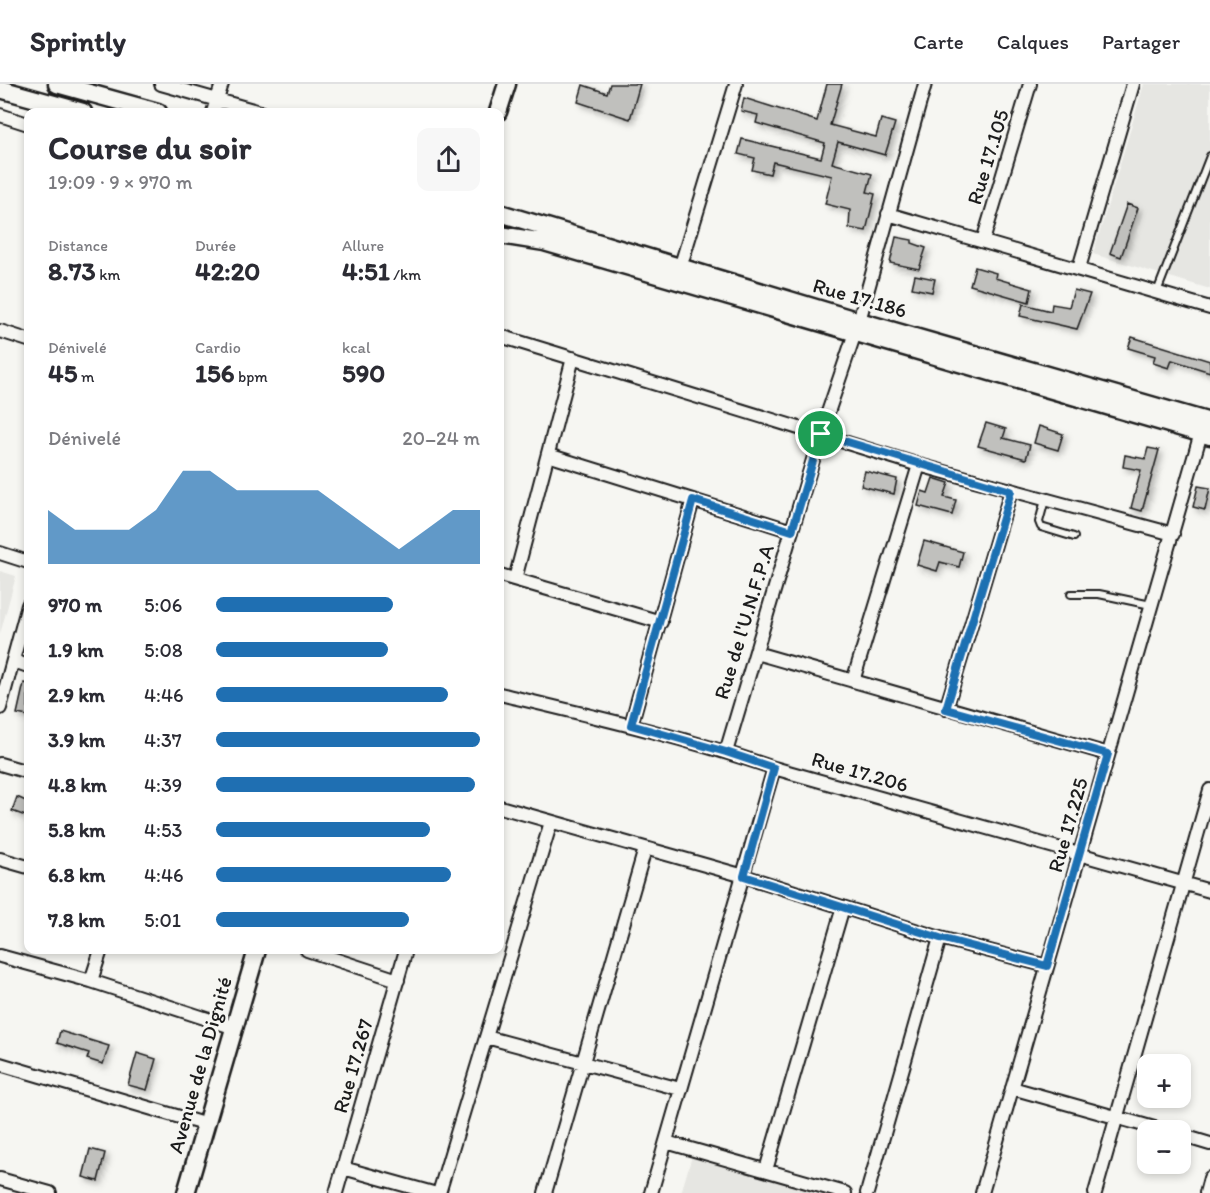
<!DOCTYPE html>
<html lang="fr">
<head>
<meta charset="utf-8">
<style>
  :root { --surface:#fff; --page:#f7f7f7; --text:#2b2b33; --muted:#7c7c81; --line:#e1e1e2; --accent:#1f6fb2 }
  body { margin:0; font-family:Itim,sans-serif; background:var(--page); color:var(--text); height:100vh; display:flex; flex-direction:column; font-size:22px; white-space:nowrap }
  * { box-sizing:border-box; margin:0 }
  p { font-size:20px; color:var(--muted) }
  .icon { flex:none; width:33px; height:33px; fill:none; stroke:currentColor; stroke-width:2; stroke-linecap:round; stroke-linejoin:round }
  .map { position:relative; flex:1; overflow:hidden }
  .details { position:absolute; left:24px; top:24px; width:480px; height:846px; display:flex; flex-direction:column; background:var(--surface); border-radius:12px; box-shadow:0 3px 9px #0003 }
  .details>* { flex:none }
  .buttons { position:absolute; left:1137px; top:970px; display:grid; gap:12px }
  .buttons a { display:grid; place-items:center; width:54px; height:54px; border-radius:12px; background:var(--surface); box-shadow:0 3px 9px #0003; font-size:30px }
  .pin { position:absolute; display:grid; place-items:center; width:51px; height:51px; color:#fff; margin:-26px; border:3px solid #fff; border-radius:50%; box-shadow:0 2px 6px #0007 }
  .round { display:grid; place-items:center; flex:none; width:63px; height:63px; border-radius:12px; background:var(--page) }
  .head { display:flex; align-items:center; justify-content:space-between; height:102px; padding:0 24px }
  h1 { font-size:33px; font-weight:800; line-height:45px }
  .stats { display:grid; grid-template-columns:repeat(3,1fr); gap:9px; height:102px; padding:6px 24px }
  .stats div { display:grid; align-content:center }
  .stats b { font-size:26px; font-weight:800 }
  .stats small { font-size:16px; font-weight:400 }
  .stats p { font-size:16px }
  .chart { height:168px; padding:12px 24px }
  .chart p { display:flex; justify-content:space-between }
  .chart svg { width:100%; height:108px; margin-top:6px; fill:var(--accent); opacity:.7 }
  ul { padding:0 24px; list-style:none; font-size:20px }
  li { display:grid; grid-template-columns:96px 72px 1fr; align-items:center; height:45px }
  li i { height:15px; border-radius:8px; background:var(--accent) }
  header { display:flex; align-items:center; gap:36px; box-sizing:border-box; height:84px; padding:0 30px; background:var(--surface); border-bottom:2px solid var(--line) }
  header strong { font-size:28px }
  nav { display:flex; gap:33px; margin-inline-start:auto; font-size:21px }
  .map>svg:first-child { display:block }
  .built { fill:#e6e6e2 }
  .building { fill:#c0c0bd; stroke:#1c1c1c; stroke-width:1.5; filter:url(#shadow) }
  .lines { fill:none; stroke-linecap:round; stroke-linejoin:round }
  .lane-casing { stroke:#1c1c1c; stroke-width:10 }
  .street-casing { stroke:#1c1c1c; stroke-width:16 }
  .secondary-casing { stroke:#1c1c1c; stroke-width:21 }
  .lane { stroke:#f6f6f2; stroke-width:6 }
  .street { stroke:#f6f6f2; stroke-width:12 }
  .secondary { stroke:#f6f6f2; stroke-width:16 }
  .route-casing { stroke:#fff; stroke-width:12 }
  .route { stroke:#1f6fb2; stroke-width:8 }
  .labels { text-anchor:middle; stroke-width:6; stroke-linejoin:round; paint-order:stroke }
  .street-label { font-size:21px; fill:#1c1c1c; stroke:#f6f6f2 }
</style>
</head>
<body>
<header>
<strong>Sprintly</strong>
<nav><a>Carte</a><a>Calques</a><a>Partager</a></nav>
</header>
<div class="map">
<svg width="1210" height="1109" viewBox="0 0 1210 1109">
  <defs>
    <filter id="shadow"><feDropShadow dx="3.5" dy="3.5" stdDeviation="3" flood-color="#0004"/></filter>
  </defs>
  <rect width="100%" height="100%" fill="#f6f6f2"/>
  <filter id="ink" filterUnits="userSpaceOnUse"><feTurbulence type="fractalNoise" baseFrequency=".0167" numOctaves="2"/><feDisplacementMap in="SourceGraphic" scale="12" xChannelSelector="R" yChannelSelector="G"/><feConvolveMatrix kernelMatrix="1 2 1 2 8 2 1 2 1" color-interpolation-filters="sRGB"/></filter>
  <g filter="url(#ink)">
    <!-- built -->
    <path class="built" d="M1144,0H1210V205L1093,170Z
      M0,487L16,492L0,550Z
      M692,1072L817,1109H681Z"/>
    <!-- building -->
    <path class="building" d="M610,0H640L630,35L578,18L583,1L607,9Z
      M827,0H842L830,41L876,53L881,35L895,39L885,71L838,58L832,79L872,90L867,108L875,110L866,147L849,144L850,126L825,120L832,92L773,78L770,90L752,86L755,74L738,70L742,55L821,74L825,59L756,39L758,31L741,27L744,14L817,37Z
      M1127,120L1138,124L1121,173L1110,169Z
      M896,153L912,156V159L926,164L919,185L890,179Z
      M975,183L996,189L995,194L1032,205L1029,218L970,201Z
      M915,191L935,195L932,208L912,204Z
      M1074,206L1090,210L1077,245L1020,232L1023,220L1051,227L1052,220L1069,223Z
      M1132,253L1210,277V288L1172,276L1169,284L1153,279L1155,272L1128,264Z
      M986,339L1006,345L1003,354L1030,361L1026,375L978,362Z
      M1039,342L1063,350L1058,366L1034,359Z
      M1148,364L1159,366L1142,427L1131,424L1141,386L1123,383L1125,371L1145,375Z
      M865,387L897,395L894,410L861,402Z
      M933,394L949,399L944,413L956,416L952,431L918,422L922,407L928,409Z
      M1198,402L1210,404L1205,426L1193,423Z
      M924,457L963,468L959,483L940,478L937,487L917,481Z
      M24,599L28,600V632L17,630Z
      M17,713L28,718V733L12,727Z
      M60,947L109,962L103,980L87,975L89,969L57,959Z
      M137,969L156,975L147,1006L128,1001Z
      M90,1065L105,1069L98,1097L83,1093Z"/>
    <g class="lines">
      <defs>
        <path id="lane" d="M1157,208L1210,72
          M1045,416L1039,438L1041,443L1074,453
          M1071,510H1099L1151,521"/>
        <path id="street" d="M161,0L260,28
          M213,28L222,0
          M0,31L28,40
          M888,130L1210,224
          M983,157L1030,0
          M680,184L736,0
          M1079,184L1133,0
          M0,247L28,256
          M500,252L919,381L1173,450
          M548,371L792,447
          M0,469L28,478
          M500,491L661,538
          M515,495L573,274
          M756,569L1108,670
          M14,577L28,582
          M853,597L919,381
          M500,610C592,632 684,653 774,684L1210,807
          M0,624L28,521
          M946,625L1011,407
          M631,641L693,416
          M726,668L821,349L859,237L925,0
          M0,680L28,688
          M500,723L744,792L940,854L1047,882
          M0,775L28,783
          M307,866L398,896
          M0,872L91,897L235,944
          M91,897L101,866
          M486,953L680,1005
          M0,980L207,1041
          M1012,1004L1165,1047
          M1180,1051L1210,1060
          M666,1058L845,1109
          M343,1084L433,1109
          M766,1086L843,823
          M0,1095L50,1109
          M336,1109L406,866
          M439,1109L551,738
          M545,1109L645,765
          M651,1109L774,684
          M867,1109L940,854
          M982,1109L1201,349
          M1095,1109L1210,706
          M1206,1109L1210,1094"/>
        <path id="secondary" d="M57,0L158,28
          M0,5L83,28
          M498,28L507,0
          M500,129L859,237L1210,338
          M500,151L544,158L1210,352
          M186,1109L257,866"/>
      </defs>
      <!-- lane casing -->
      <use href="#lane" class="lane-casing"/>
      <!-- street casing -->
      <use href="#street" class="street-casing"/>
      <!-- secondary casing -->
      <use href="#secondary" class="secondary-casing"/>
      <!-- lane -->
      <use href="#lane" class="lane"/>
      <!-- street -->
      <use href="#street" class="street"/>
      <!-- secondary -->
      <use href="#secondary" class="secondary"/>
    </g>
  </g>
  <g class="lines" filter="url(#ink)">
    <defs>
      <path id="route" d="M821,350L1011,407L946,625L1108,670L1047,882L940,854L744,792L774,684L726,668L631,641L693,416L792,447Z"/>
    </defs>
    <!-- route casing -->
    <use href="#route" class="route-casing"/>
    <!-- route -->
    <use href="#route" class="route"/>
  </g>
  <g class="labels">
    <!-- street labels -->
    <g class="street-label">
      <text transform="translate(988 73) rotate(-73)" y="7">Rue 17.105</text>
      <text transform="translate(860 214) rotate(16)" y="7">Rue 17.186</text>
      <text transform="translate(744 538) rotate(-73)" y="7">Rue de l'U.N.F.P.A</text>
      <text transform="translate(860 688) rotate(16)" y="7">Rue 17.206</text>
      <text transform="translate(1068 741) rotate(-74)" y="7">Rue 17.225</text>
      <text transform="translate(200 981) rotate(-74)" y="7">Avenue de la Dignité</text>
      <text transform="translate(353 982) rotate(-74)" y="7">Rue 17.267</text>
    </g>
  </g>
</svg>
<div class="buttons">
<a>+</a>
<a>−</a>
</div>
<div class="pin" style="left:821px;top:350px;background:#1e9e55"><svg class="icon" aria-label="arrive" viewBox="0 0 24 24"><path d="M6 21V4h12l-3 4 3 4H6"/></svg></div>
<section class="details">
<div class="head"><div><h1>Course du soir</h1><p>19:09 · 9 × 970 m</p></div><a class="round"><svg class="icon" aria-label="share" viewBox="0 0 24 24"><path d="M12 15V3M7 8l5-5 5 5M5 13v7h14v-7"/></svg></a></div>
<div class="stats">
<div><p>Distance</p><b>8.73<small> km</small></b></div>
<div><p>Durée</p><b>42:20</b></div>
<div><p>Allure</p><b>4:51<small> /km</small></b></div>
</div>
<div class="stats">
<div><p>Dénivelé</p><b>45<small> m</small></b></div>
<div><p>Cardio</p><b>156<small> bpm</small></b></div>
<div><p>kcal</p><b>590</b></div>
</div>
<div class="chart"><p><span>Dénivelé</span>20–24 m</p>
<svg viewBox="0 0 160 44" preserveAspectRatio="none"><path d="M0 44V22L10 30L20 30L30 30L40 22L50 6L60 6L70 14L80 14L90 14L100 14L110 22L120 30L130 38L140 30L150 22L160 22V44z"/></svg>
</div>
<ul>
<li><b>970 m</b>5:06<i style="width:67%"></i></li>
<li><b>1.9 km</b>5:08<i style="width:65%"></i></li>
<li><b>2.9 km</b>4:46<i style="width:88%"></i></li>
<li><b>3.9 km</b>4:37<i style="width:100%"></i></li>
<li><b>4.8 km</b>4:39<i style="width:98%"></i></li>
<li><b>5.8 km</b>4:53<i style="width:81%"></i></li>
<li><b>6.8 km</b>4:46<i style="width:89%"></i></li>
<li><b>7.8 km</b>5:01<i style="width:73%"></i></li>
</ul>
</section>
</div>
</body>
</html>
